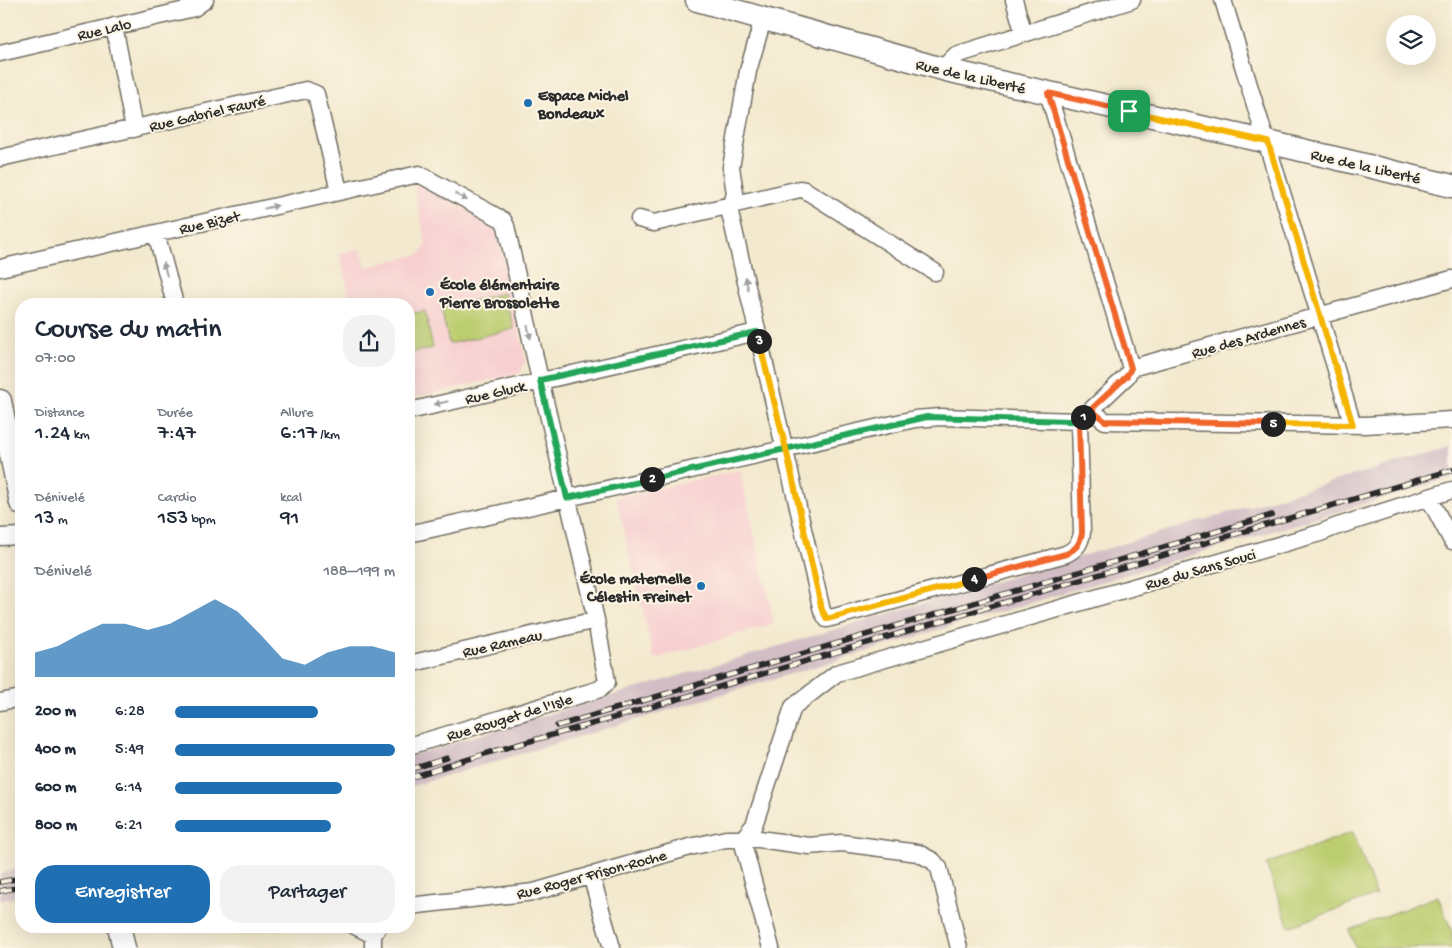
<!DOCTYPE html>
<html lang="fr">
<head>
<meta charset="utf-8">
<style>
  :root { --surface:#fff; --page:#f2f2f3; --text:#1f2937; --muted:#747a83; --accent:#1f6fb2 }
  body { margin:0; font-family:"Gochi Hand",sans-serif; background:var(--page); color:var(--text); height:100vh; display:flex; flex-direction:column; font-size:19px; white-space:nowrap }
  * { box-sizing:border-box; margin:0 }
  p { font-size:16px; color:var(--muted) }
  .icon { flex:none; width:28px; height:28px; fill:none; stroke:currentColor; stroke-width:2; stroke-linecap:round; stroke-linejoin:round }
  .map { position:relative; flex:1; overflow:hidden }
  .panel { position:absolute; left:15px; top:298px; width:400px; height:635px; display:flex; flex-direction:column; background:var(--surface); border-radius:20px; box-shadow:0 5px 20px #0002 }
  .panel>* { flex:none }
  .buttons { position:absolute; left:1386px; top:15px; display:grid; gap:10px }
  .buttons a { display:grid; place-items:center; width:50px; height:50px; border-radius:50%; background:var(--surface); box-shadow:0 5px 20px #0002; font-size:25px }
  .pin { position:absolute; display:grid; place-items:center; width:42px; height:42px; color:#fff; margin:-21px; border-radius:10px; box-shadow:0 2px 8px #0006 }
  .km { position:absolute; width:25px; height:25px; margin:-12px; border-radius:50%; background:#222; color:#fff; font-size:14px; line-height:25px; text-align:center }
  .round { display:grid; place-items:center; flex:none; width:52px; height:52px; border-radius:20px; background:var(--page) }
  .summary { display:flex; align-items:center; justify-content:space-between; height:85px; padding:0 20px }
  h1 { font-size:28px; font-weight:600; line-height:38px }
  .stats { display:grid; grid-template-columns:repeat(3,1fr); gap:8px; height:85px; padding:5px 20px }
  .stats div { display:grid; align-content:center }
  .stats b { font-size:21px; font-weight:600 }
  .stats small { font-size:14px; font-weight:400 }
  .stats p { font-size:14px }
  .chart { height:140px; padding:10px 20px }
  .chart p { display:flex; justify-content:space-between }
  .chart svg { width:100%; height:90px; margin-top:5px; fill:var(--accent); opacity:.7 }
  .button { display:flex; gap:10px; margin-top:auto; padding:10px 20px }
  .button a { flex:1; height:58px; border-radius:20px; background:var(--accent); color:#fff; font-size:20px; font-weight:600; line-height:58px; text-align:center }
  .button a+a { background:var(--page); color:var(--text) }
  ul { padding:0 20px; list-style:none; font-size:16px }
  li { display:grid; grid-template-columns:80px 60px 1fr; align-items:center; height:38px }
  li i { height:12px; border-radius:6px; background:var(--accent) }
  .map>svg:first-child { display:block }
  .built { fill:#f7cfd0 }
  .industrial { fill:#d2bdc5 }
  .green { fill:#bccd70; stroke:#747c4e }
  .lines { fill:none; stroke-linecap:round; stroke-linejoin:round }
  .street-casing { stroke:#716e64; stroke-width:19 }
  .secondary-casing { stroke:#716e64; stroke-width:25 }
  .street { stroke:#fff; stroke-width:16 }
  .secondary { stroke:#fff; stroke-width:22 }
  .rail-casing { stroke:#2b2b2b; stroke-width:5.5 }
  .rail { stroke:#fcf5e5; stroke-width:4; stroke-dasharray:11; stroke-linecap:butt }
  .oneway { fill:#a0a0a0 }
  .split-1-casing { stroke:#fff; stroke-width:10 }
  .split-2-casing { stroke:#fff; stroke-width:10 }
  .split-3-casing { stroke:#fff; stroke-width:10 }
  .split-4-casing { stroke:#fff; stroke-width:10 }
  .split-5-casing { stroke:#fff; stroke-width:10 }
  .split-6-casing { stroke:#fff; stroke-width:10 }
  .split-1 { stroke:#f0652b; stroke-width:6 }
  .split-2 { stroke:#22a559; stroke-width:6 }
  .split-3 { stroke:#22a559; stroke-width:6 }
  .split-4 { stroke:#f5b400; stroke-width:6 }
  .split-5 { stroke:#f0652b; stroke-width:6 }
  .split-6 { stroke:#f5b400; stroke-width:6 }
  .poi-dot { fill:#1f6fb2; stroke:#fcf5e5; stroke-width:2 }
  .labels { text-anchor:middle; stroke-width:4; stroke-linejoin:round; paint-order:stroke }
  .street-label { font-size:16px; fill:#2b2b2b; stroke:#fcf5e5 }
  .poi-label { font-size:16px; font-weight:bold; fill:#2b2b2b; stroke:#fcf5e5; text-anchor:start }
</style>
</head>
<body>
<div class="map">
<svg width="1452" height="948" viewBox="0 0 1452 948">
  <rect width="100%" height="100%" fill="#fcf5e5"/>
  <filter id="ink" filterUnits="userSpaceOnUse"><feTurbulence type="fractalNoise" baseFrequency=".02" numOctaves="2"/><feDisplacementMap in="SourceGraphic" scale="10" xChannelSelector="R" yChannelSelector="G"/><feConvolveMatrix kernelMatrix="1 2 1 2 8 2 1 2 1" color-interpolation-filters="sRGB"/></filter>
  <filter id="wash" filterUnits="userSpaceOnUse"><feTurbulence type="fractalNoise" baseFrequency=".0096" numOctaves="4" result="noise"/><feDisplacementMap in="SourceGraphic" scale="20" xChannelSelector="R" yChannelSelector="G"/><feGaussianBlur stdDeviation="1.12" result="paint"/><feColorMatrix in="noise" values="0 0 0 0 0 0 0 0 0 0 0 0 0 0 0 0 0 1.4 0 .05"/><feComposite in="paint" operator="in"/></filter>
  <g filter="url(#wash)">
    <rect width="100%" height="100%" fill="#f3e9ce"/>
    <!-- built -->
    <path class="built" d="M419,184L495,225L497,228L526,360L520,373L409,399V304H351L340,253L361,249L366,267L420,254L426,245L414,186Z
      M740,470L774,624L654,659L616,498Z"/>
    <!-- industrial -->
    <path class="industrial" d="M1452,446V478L409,787V756Z
      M21,868V896L0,901V874Z"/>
    <!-- green -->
    <path class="green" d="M504,293L514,329L449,344L441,308Z
      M425,311L433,348L409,353V314Z
      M1353,832L1376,895L1289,927L1266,864Z
      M1438,896L1452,932V948H1356L1349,930Z"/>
  </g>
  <g filter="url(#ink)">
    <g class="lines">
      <defs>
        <path id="street" d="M1014,0L1024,34
          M1223,0L1353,425
          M763,19L748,71L731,167L735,193L730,213L822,611L827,619L1066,554C1076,549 1080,544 1082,533L1079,421
          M114,26L134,129
          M0,53L194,8L205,0
          M946,70L949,62L956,55L1132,0
          M1048,93L1131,368L1127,376L1091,410
          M0,158L306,90L316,94L339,191
          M639,219L654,223L800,189L805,190L935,272
          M156,233L175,304
          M0,268L419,174L503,220L506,226L538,371L596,620L607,682L600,689L409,746
          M1131,368L1452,279
          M409,411L757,332
          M1079,421L1091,410L1105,421L1365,425L1452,420
          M1429,498L1452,541
          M409,534L915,419L941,417L1079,421
          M0,537L21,536
          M409,664L596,620
          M0,702L21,698
          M742,840L754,825L793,707L837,673L1320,533L1335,527L1452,490
          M742,840L771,948
          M591,875L612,948
          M409,906L534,892L690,847L726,839H759L809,846L842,843L918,853L933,861L939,868L959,948
          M355,926L373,935
          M373,948V935L379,926"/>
        <path id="secondary" d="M697,0L946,70L1268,142L1452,186
          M0,401L21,503
          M119,926L124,948"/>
      </defs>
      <!-- street casing -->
      <use href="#street" class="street-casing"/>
      <!-- secondary casing -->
      <use href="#secondary" class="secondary-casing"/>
      <!-- street -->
      <use href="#street" class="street"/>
      <!-- secondary -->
      <use href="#secondary" class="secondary"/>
      <defs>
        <path id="rail" d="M557,726L1272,515
          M409,770L447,758
          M409,778L491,752L624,715L1452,470
          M0,882L21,878
          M0,891L21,887"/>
      </defs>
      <!-- rail casing -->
      <use href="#rail" class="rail-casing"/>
      <!-- rail -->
      <use href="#rail" class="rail"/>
    </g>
    <!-- one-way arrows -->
    <defs><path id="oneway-solid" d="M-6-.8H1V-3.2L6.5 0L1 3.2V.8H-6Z" transform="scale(1.25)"/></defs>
    <g class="oneway">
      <use href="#oneway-solid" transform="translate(461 197) rotate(29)"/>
      <use href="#oneway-solid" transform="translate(271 207) rotate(-13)"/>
      <use href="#oneway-solid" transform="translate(165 269) rotate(-106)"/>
      <use href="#oneway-solid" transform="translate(747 284) rotate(-103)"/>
      <use href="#oneway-solid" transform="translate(529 332) rotate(78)"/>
      <use href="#oneway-solid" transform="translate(441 403) rotate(167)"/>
    </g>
  </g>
  <g class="lines" filter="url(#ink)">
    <defs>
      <path id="split-1" d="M1083,417L1127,376L1131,368L1048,93L1129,111"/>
      <path id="split-2" d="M652,479L927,417L1070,421H1079L1083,417"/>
      <path id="split-3" d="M652,479L567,498L540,380L757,332L759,341"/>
      <path id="split-4" d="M759,341L786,449L822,610L827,619L974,579"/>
      <path id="split-5" d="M974,579L1066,554C1076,549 1080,544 1082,533L1079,421L1091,410L1105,421L1273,424"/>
      <path id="split-6" d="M1129,111L1268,142L1353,425L1273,424"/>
    </defs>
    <!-- split-1 casing -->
    <use href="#split-1" class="split-1-casing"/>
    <!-- split-2 casing -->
    <use href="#split-2" class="split-2-casing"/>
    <!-- split-3 casing -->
    <use href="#split-3" class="split-3-casing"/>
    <!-- split-4 casing -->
    <use href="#split-4" class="split-4-casing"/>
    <!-- split-5 casing -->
    <use href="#split-5" class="split-5-casing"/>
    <!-- split-6 casing -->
    <use href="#split-6" class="split-6-casing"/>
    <!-- split-1 -->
    <use href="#split-1" class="split-1"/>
    <!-- split-2 -->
    <use href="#split-2" class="split-2"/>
    <!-- split-3 -->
    <use href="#split-3" class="split-3"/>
    <!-- split-4 -->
    <use href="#split-4" class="split-4"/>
    <!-- split-5 -->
    <use href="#split-5" class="split-5"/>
    <!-- split-6 -->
    <use href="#split-6" class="split-6"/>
  </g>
  <!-- markers -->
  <g class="poi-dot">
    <circle cx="528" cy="103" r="5"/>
    <circle cx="430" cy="292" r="5"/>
    <circle cx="701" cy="586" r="5"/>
  </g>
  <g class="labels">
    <!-- street labels -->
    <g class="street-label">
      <text transform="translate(104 28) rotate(-13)" y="6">Rue Lalo</text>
      <text transform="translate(971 75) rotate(13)" y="6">Rue de la Liberté</text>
      <text transform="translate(207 112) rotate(-13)" y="6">Rue Gabriel Fauré</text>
      <text transform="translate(1366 165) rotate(13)" y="6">Rue de la Liberté</text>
      <text transform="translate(209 221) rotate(-13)" y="6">Rue Bizet</text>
      <text transform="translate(1248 336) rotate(-16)" y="6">Rue des Ardennes</text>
      <text transform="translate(495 391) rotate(-13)" y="6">Rue Gluck</text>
      <text transform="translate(1200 568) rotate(-16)" y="6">Rue du Sans Souci</text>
      <text transform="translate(502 642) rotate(-13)" y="6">Rue Rameau</text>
      <text transform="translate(509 716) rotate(-17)" y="6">Rue Rouget de l'Isle</text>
      <text transform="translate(591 873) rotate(-15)" y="6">Rue Roger Frison-Roche</text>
    </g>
    <!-- poi labels -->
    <g class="poi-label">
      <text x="538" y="100">Espace Michel<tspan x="538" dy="18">Bondeaux</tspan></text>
      <text x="440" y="289">École élémentaire<tspan x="440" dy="18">Pierre Brossolette</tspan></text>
      <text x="691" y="583" text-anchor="end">École maternelle<tspan x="691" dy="18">Célestin Freinet</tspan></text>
    </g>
  </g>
</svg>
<div class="buttons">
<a><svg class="icon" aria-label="layers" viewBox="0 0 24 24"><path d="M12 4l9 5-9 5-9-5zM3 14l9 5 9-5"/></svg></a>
</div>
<div class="pin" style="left:1129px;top:111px;background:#1e9e55"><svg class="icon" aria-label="arrive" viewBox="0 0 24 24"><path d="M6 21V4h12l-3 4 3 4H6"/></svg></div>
<b class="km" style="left:1083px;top:417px">1</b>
<b class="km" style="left:652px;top:479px">2</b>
<b class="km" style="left:759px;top:341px">3</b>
<b class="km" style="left:974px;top:579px">4</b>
<b class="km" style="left:1273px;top:424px">5</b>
<section class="panel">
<div class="summary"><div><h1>Course du matin</h1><p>07:00</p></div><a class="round"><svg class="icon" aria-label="share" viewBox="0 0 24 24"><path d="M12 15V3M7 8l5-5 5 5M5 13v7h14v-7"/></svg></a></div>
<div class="stats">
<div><p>Distance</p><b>1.24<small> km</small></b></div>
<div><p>Durée</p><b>7:47</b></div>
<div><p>Allure</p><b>6:17<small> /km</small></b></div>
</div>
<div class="stats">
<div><p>Dénivelé</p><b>13<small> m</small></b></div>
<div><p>Cardio</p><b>153<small> bpm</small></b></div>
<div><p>kcal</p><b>91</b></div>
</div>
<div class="chart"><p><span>Dénivelé</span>188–199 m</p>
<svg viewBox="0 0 160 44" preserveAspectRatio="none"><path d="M0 44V32L10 29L20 23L30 18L40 18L50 21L60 18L70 12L80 6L90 12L100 23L110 35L120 38L130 32L140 29L150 29L160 32V44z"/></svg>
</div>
<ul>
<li><b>200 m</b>6:28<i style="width:65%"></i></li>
<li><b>400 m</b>5:49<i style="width:100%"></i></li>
<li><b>600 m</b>6:14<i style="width:76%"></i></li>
<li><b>800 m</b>6:21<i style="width:71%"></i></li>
</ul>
<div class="button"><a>Enregistrer</a><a>Partager</a></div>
</section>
</div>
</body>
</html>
